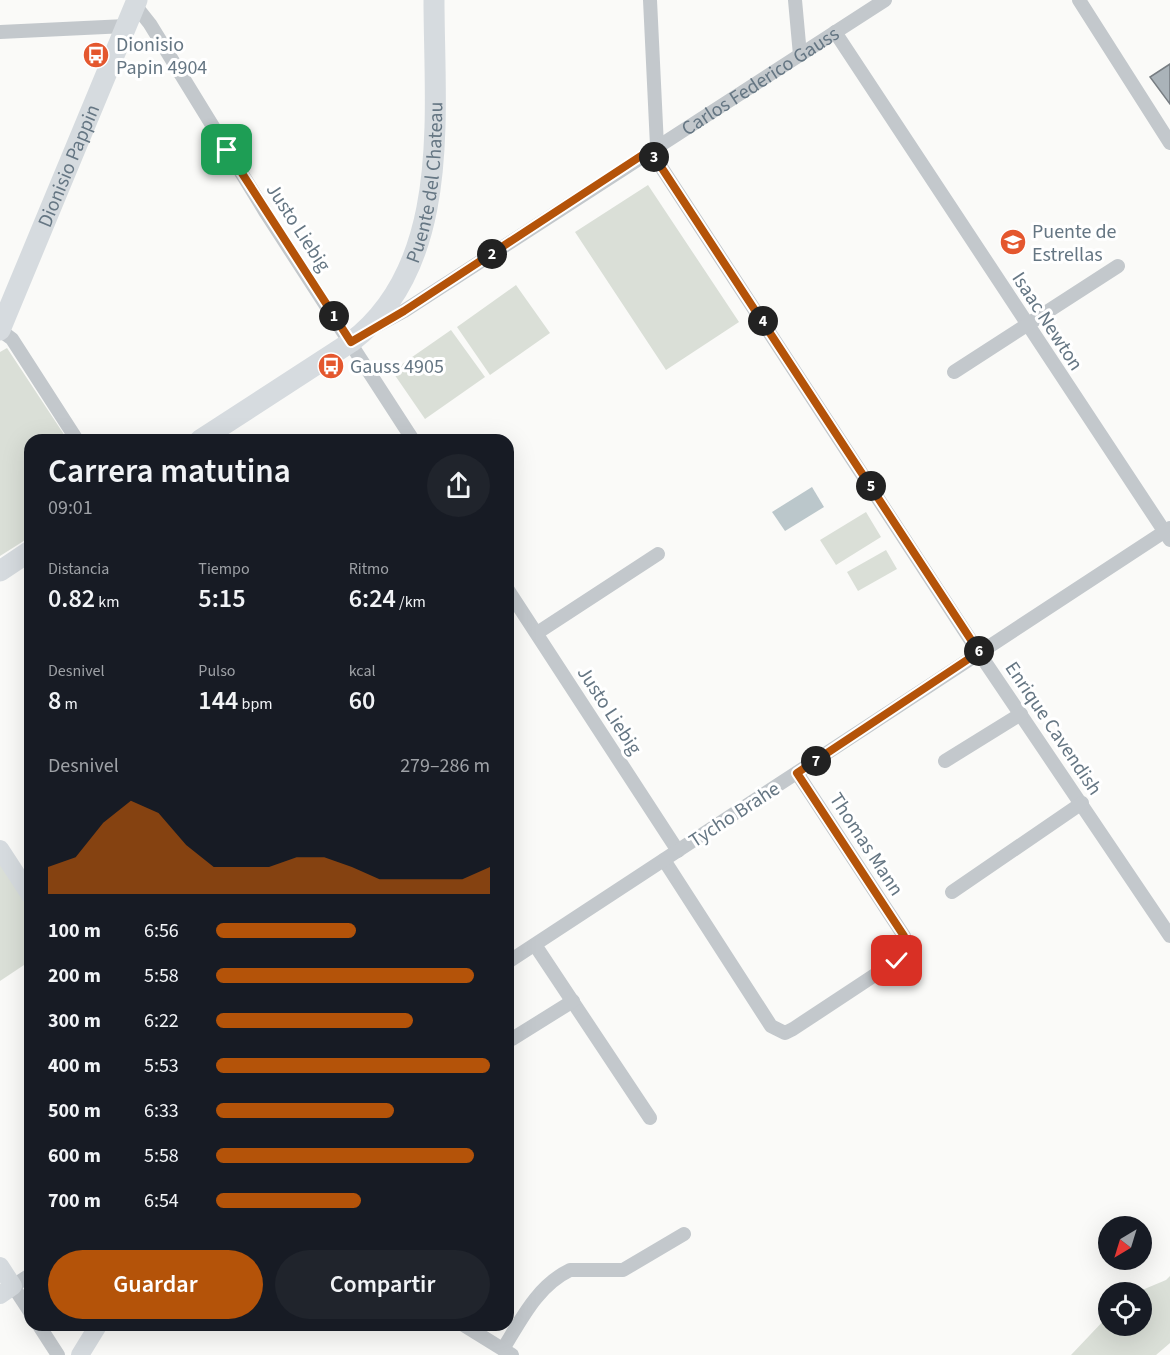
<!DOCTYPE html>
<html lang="es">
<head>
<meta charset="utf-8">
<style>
  :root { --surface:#171b24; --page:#20242c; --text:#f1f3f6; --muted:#9ea1a6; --accent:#b45309 }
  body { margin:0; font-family:"Source Sans 3",sans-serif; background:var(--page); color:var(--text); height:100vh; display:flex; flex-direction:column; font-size:22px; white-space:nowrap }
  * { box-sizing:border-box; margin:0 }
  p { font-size:20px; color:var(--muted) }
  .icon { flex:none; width:33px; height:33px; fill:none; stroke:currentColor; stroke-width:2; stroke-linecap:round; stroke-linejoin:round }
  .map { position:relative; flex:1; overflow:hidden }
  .panel { position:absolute; left:24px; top:434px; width:490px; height:897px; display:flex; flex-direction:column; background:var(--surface); border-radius:18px; box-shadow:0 6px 24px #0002 }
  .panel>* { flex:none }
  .needle { width:39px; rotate:218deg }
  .controls { position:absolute; left:1098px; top:1216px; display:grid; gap:12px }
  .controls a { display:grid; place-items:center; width:54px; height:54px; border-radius:50%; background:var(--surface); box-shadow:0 6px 24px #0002; font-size:30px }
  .pin { position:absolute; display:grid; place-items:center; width:51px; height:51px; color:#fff; margin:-26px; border-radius:12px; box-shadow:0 3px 9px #0006 }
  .km { position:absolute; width:30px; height:30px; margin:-15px; border-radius:50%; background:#222; color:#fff; font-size:16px; line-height:30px; text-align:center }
  .round { display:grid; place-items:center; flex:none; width:63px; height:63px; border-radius:32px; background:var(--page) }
  .overview { display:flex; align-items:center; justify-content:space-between; height:102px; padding:0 24px }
  h1 { font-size:33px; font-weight:600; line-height:45px }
  .figures { display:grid; grid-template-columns:repeat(3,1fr); gap:9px; height:102px; padding:6px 24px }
  .figures div { display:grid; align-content:center }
  .figures b { font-size:26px; font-weight:600 }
  .figures small { font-size:16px; font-weight:400 }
  .figures p { font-size:16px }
  .chart { height:168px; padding:12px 24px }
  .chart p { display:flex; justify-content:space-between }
  .chart svg { width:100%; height:108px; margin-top:6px; fill:var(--accent); opacity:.7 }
  .button { display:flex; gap:12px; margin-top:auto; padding:12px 24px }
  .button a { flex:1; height:69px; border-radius:36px; background:var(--accent); color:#fff; font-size:24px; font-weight:600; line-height:69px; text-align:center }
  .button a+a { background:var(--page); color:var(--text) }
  ul { padding:0 24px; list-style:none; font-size:20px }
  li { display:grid; grid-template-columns:96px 72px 1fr; align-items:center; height:45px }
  li i { height:15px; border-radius:8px; background:var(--accent) }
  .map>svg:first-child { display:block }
  .green { fill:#dadfd7 }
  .water { fill:#bbc7cb }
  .building { fill:#aab3b9; stroke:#777d82; stroke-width:1.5 }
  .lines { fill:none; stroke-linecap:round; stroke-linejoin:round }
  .minor { stroke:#c3c8cc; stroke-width:14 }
  .secondary { stroke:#d6dbdf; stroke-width:18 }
  .primary { stroke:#d6dbdf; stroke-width:21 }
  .route-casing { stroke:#fff; stroke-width:12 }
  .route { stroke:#b45309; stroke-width:8 }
  .labels { text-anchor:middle; stroke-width:6; stroke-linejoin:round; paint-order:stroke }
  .poi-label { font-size:20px; fill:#657683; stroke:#fff; text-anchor:start }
  .street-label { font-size:20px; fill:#657683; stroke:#fff }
</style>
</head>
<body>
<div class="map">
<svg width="1170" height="1355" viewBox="0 0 1170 1355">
  <rect width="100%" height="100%" fill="#fafaf8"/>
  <!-- green -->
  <path class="green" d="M648,185L739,322L666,370L575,232Z
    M516,285L550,333L490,375L457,327Z
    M451,330L485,377L425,419L392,371Z
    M7,348L67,439L30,440V537L0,556V352Z
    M866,512L881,537L836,565L820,540Z
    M886,550L897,569L858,591L847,572Z
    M0,864L30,903V961L0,981Z
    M1170,1276V1343L1156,1355H1071L1108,1316V1326H1142V1293H1135L1166,1280Z"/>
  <!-- water -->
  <path class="water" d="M812,487L824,507L785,531L772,512Z"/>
  <!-- building -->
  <path class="building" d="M1170,64V104L1150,77Z"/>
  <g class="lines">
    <!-- minor -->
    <g class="minor">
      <path d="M650,0L657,146"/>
      <path d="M795,0L800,55"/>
      <path d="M1079,0L1170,143"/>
      <path d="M135,5L150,24L266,213L413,440"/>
      <path d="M0,32L126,26"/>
      <path d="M835,32L1170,540"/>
      <path d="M650,150L979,653L1170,936"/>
      <path id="s1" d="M374,327L404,311L885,0"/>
      <path d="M0,330L12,339L77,440"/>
      <path d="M954,372L1118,266"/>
      <path d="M508,590L678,851"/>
      <path d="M537,633L658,554"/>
      <path d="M945,761L1021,714"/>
      <path d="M664,860L771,1026L785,1033L793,1029L896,961L906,948L904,936L797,773"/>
      <path d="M952,892L1082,803"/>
      <path d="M535,945L650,1118"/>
      <path d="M508,962L1170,528"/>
      <path d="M512,1039L573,1001"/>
      <path d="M30,1275L13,1286L30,1312"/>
      <path d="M38,1324L58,1355"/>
      <path d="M462,1324L512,1355"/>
      <path d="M503,1349C521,1320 537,1286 570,1270H623L684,1234"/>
    </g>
    <!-- secondary -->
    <path class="secondary" d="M0,849L30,895
      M0,1266L13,1286L0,1295
      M80,1355L99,1324"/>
    <!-- primary -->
    <g class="primary">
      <path id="s2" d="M0,330L137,0"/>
      <path id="s3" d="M200,440L351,342C453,265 434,112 434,0"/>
      <path d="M0,571L30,551"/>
    </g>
  </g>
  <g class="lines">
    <defs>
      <path id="route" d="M227,150L351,342L404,311L650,150L979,652L797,773L904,936L906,948L897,961"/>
    </defs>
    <!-- route casing -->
    <use href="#route" class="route-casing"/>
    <!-- route -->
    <use href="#route" class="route"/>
  </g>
  <!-- icons -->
  <defs>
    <symbol id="bus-disc" viewBox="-11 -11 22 22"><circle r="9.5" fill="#e4572e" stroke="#fff"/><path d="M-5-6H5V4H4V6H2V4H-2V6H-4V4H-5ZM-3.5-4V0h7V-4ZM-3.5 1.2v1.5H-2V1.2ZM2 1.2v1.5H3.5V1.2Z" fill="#fff"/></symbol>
    <symbol id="school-disc" viewBox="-11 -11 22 22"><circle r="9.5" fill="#e4572e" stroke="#fff"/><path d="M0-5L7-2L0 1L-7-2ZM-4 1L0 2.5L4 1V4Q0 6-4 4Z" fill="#fff"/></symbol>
  </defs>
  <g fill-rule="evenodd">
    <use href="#bus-disc" x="81" y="40" width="30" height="30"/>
    <use href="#school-disc" x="998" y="227" width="30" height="30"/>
    <use href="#bus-disc" x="316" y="351" width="30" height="30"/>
  </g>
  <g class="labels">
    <!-- poi labels -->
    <g class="poi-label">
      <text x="116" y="51">Dionisio<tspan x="116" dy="23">Papin 4904</tspan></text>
      <text x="1032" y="238">Puente de<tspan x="1032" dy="23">Estrellas</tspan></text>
      <text x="350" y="373">Gauss 4905</text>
    </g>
    <!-- street labels -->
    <g class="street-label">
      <text dy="7" stroke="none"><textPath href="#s1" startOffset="458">Carlos Federico Gauss</textPath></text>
      <text dy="7" stroke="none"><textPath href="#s2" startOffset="178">Dionisio Pappin</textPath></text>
      <text dy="7" stroke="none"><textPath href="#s3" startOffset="363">Puente del Chateau</textPath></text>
      <text transform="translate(299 227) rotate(57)" y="7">Justo Liebig</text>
      <text transform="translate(1048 321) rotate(57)" y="7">Isaac Newton</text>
      <text transform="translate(610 710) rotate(57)" y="7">Justo Liebig</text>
      <text transform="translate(1054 728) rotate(56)" y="7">Enrique Cavendish</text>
      <text transform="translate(734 814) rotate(-33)" y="7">Tycho Brahe</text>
      <text transform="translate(867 844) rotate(57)" y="7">Thomas Mann</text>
    </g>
  </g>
</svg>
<div class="controls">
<a><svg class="needle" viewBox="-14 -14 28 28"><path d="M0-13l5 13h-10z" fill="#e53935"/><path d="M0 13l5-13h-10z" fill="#9ea1a6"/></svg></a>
<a><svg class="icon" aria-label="locate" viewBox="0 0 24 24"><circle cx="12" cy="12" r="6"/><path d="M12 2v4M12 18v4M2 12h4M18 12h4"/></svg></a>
</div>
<div class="pin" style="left:227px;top:150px;background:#1e9e55"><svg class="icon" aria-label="arrive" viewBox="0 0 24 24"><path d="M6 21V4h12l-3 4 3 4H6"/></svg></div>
<div class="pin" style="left:897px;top:961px;background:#d93025"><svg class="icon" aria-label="check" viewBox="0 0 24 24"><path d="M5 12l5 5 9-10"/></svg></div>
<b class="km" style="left:334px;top:316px">1</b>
<b class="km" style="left:492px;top:254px">2</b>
<b class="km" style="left:654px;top:157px">3</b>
<b class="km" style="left:763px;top:321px">4</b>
<b class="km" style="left:871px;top:486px">5</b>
<b class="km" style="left:979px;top:651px">6</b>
<b class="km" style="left:816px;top:761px">7</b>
<section class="panel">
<div class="overview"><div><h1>Carrera matutina</h1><p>09:01</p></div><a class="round"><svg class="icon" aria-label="share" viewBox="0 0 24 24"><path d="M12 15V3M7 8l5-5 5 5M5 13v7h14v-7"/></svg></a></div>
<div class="figures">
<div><p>Distancia</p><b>0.82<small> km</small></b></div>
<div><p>Tiempo</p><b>5:15</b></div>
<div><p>Ritmo</p><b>6:24<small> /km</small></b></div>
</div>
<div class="figures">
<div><p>Desnivel</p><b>8<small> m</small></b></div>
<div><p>Pulso</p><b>144<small> bpm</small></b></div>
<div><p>kcal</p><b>60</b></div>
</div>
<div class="chart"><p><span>Desnivel</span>279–286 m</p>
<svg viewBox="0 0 160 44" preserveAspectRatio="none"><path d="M0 44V33L10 29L20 15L30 6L40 11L50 24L60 33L70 33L80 33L90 29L100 29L110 33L120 38L130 38L140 38L150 38L160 33V44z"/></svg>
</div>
<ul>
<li><b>100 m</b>6:56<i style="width:51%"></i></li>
<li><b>200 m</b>5:58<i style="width:94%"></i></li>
<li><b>300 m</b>6:22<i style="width:72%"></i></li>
<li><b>400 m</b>5:53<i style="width:100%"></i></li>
<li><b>500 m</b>6:33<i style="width:65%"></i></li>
<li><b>600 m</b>5:58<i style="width:94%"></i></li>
<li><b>700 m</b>6:54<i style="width:53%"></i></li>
</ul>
<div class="button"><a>Guardar</a><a>Compartir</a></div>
</section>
</div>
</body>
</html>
